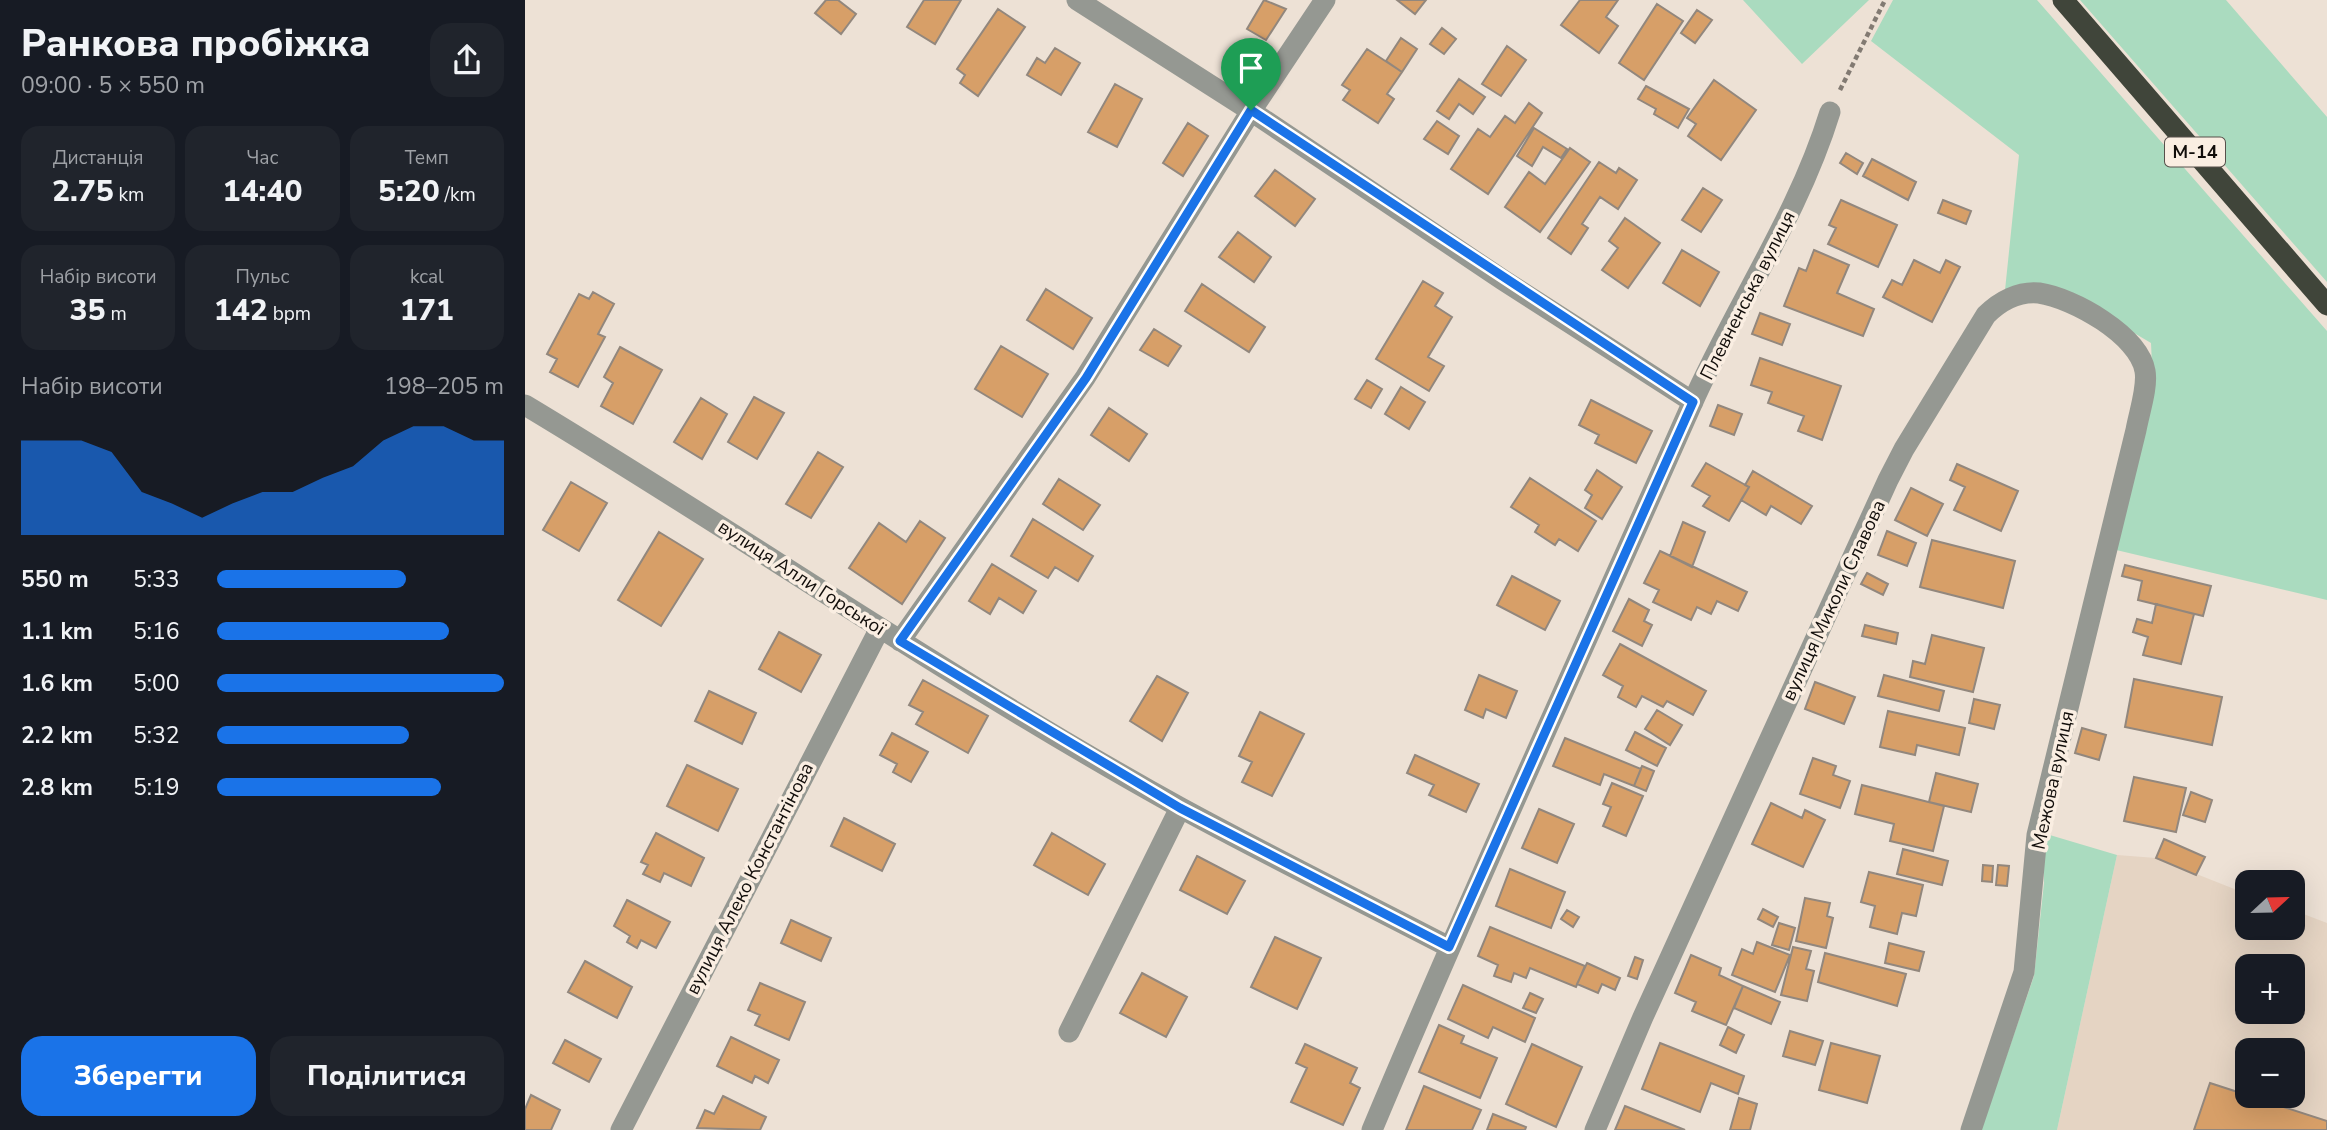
<!DOCTYPE html>
<html lang="uk">
<head>
<meta charset="utf-8">
<style>
  :root { --surface:#171b24; --page:#20242c; --text:#f1f3f6; --muted:#9ea1a6; --accent:#1a73e8 }
  body { margin:0; font-family:"Nunito Sans",sans-serif; background:var(--page); color:var(--text); height:100vh; display:flex; flex-direction:column; font-size:26px; white-space:nowrap }
  * { box-sizing:border-box; margin:0 }
  p { font-size:23px; color:var(--muted) }
  .icon { flex:none; width:38px; height:38px; fill:none; stroke:currentColor; stroke-width:2; stroke-linecap:round; stroke-linejoin:round }
  .map { position:relative; flex:1; overflow:hidden }
  .sheet { display:flex; flex-direction:column; background:var(--surface); width:525px }
  .sheet>* { flex:none }
  .needle { width:46px; rotate:68deg }
  .fabs { position:absolute; left:1710px; top:870px; display:grid; gap:14px }
  .fabs a { display:grid; place-items:center; width:70px; height:70px; border-radius:14px; background:var(--surface); box-shadow:0 7px 28px #0002; font-size:35px }
  .pin { position:absolute; display:grid; place-items:center; width:60px; height:60px; color:#fff; margin:-72px -30px; border-radius:50% 50% 50% 0; rotate:-45deg; box-shadow:0 0 7px #0007 }
  .pin .icon { rotate:45deg }
  .round { display:grid; place-items:center; flex:none; width:74px; height:74px; border-radius:21px; background:var(--page) }
  .head { display:flex; align-items:center; justify-content:space-between; height:119px; padding:0 21px }
  h1 { font-size:38px; font-weight:800; line-height:52px }
  .metrics { display:grid; grid-template-columns:repeat(3,1fr); gap:10px; height:119px; padding:7px 21px }
  .metrics div { display:grid; align-content:center; border-radius:18px; background:var(--page); text-align:center }
  .metrics b { font-size:30px; font-weight:800 }
  .metrics small { font-size:19px; font-weight:400 }
  .metrics p { font-size:19px }
  .chart { height:196px; padding:14px 21px }
  .chart p { display:flex; justify-content:space-between }
  .chart svg { width:100%; height:126px; margin-top:7px; fill:var(--accent); opacity:.7 }
  .action { display:flex; gap:14px; margin-top:auto; padding:14px 21px }
  .action a { flex:1; height:80px; border-radius:21px; background:var(--accent); color:#fff; font-size:28px; font-weight:800; line-height:80px; text-align:center }
  .action a+a { background:var(--page); color:var(--text) }
  ul { padding:0 21px; list-style:none; font-size:23px }
  li { display:grid; grid-template-columns:112px 84px 1fr; align-items:center; height:52px }
  li i { height:18px; border-radius:9px; background:var(--accent) }
  main { display:flex; flex:1; min-height:0 }
  .map>svg:first-child { display:block }
  .built { fill:#e5d4c3; fill-rule:evenodd }
  .green { fill:#aadbbf }
  .building { fill:#d79f68; stroke:#92877d; stroke-width:2 }
  .lines { fill:none; stroke-linecap:round; stroke-linejoin:round }
  .path { stroke:#827a72; stroke-width:4.5; stroke-dasharray:5 3.5; stroke-linecap:butt }
  .minor { stroke:#959892; stroke-width:21 }
  .highway { stroke:#40453a; stroke-width:21 }
  .route-casing { stroke:#fff; stroke-width:14 }
  .route { stroke:#1a73e8; stroke-width:9 }
  .labels { text-anchor:middle; stroke-width:7; stroke-linejoin:round; paint-order:stroke }
  .shield { fill:#faeee2; stroke:#57504b; stroke-width:2 }
  .shield-label { font-size:18px; font-weight:bold; fill:#110d0a }
  .street-label { font-size:19px; fill:#110d0a; stroke:#faeee2 }
</style>
</head>
<body>
<main>
<section class="sheet">
<div class="head"><div><h1>Ранкова пробіжка</h1><p>09:00 · 5 × 550 m</p></div><a class="round"><svg class="icon" aria-label="share" viewBox="0 0 24 24"><path d="M12 15V3M7 8l5-5 5 5M5 13v7h14v-7"/></svg></a></div>
<div class="metrics">
<div><p>Дистанція</p><b>2.75<small> km</small></b></div>
<div><p>Час</p><b>14:40</b></div>
<div><p>Темп</p><b>5:20<small> /km</small></b></div>
</div>
<div class="metrics">
<div><p>Набір висоти</p><b>35<small> m</small></b></div>
<div><p>Пульс</p><b>142<small> bpm</small></b></div>
<div><p>kcal</p><b>171</b></div>
</div>
<div class="chart"><p><span>Набір висоти</span>198–205 m</p>
<svg viewBox="0 0 160 44" preserveAspectRatio="none"><path d="M0 44V11L10 11L20 11L30 15L40 29L50 33L60 38L70 33L80 29L90 29L100 24L110 20L120 11L130 6L140 6L150 11L160 11V44z"/></svg>
</div>
<ul>
<li><b>550 m</b>5:33<i style="width:66%"></i></li>
<li><b>1.1 km</b>5:16<i style="width:81%"></i></li>
<li><b>1.6 km</b>5:00<i style="width:100%"></i></li>
<li><b>2.2 km</b>5:32<i style="width:67%"></i></li>
<li><b>2.8 km</b>5:19<i style="width:78%"></i></li>
</ul>
<div class="action"><a>Зберегти</a><a>Поділитися</a></div>
</section>
<div class="map">
<svg width="1802" height="1130" viewBox="0 0 1802 1130">
  <rect width="100%" height="100%" fill="#ede1d5"/>
  <!-- built -->
  <path class="built" d="M1592,855L1631,858L1722,894V928H1768V910L1802,923V1130H1532ZM1722,966H1768V1012H1722ZM1722,1050H1768V1096H1722Z"/>
  <!-- green -->
  <path class="green" d="M1218,0H1344L1277,64Z
    M1368,0H1512L1802,331V600L1587,549L1628,387L1626,343L1572,311L1498,288L1479,300L1494,155L1346,41Z
    M1555,0H1701L1802,117V282Z
    M1518,833L1592,855L1532,1130H1456L1509,976L1519,883Z"/>
  <!-- building -->
  <path class="building" d="M301,0H313L331,14L316,34L290,13Z
    M399,0H436L410,44L382,27Z
    M739,0L761,9L741,40L722,29Z
    M872,0H901L890,14Z
    M1055,0H1093L1081,17L1093,26L1074,53L1036,25Z
    M1132,4L1158,21L1119,80L1094,63Z
    M473,9L500,27L453,96L435,83L440,75L432,69Z
    M1172,10L1187,20L1170,43L1156,33Z
    M917,28L931,39L919,54L905,44Z
    M876,38L892,49L877,72L861,61Z
    M982,46L1001,60L976,96L957,84Z
    M530,48L555,63L536,95L502,75L512,58L520,63Z
    M842,49L877,72L862,94L869,99L853,123L818,100L825,90L817,85Z
    M934,79L960,97L948,114L934,104L924,119L912,111Z
    M1189,80L1231,110L1196,160L1163,136L1171,124L1162,118Z
    M590,84L617,99L592,147L563,132Z
    M1121,86L1164,109L1153,128L1129,114L1131,109L1113,99Z
    M1004,103L1017,113L963,194L926,169L953,129L965,137L980,116L990,123Z
    M912,121L934,136L923,154L899,139Z
    M663,123L683,136L658,176L638,163Z
    M1009,128L1042,149L1036,158L1018,147L1007,166L992,156Z
    M1045,148L1065,162L1015,232L980,207L1004,172L1020,184Z
    M1321,153L1338,163L1332,174L1315,163Z
    M1347,159L1391,182L1383,200L1338,176Z
    M1074,162L1091,173L1094,168L1112,180L1093,209L1075,197L1057,224L1063,228L1046,254L1023,238Z
    M750,170L790,199L770,226L730,196Z
    M1178,188L1197,200L1176,232L1157,220Z
    M1316,200L1372,225L1353,267L1303,244L1311,228L1304,225Z
    M1418,200L1446,211L1441,224L1413,213Z
    M1100,218L1135,243L1103,288L1077,270L1093,248L1084,241Z
    M713,232L746,257L729,282L694,257Z
    M1157,250L1194,272L1175,306L1138,283Z
    M1289,250L1324,265L1312,293L1349,309L1338,336L1259,306L1274,268L1281,271Z
    M1389,260L1415,273L1421,260L1435,267L1407,322L1358,297L1367,280L1377,285Z
    M898,281L918,293L910,306L927,317L903,357L919,366L904,391L851,359Z
    M677,284L740,327L724,352L660,311Z
    M521,289L567,318L548,349L502,320Z
    M68,292L89,304L73,334L80,337L53,387L25,372L32,359L22,354L54,294L64,299Z
    M1235,313L1265,324L1257,345L1227,334Z
    M629,329L656,346L643,366L615,350Z
    M476,346L523,374L497,417L450,389Z
    M95,347L137,370L108,424L76,406L88,383L79,377Z
    M1235,358L1316,386L1297,440L1273,431L1279,416L1243,403L1247,392L1226,385Z
    M842,380L857,389L846,408L830,399Z
    M876,387L900,402L884,429L860,414Z
    M229,397L259,413L232,459L203,442Z
    M176,398L202,414L177,459L149,442Z
    M1066,400L1127,431L1111,463L1070,443L1074,435L1054,425Z
    M1193,405L1217,414L1209,435L1185,426Z
    M584,408L622,434L604,461L566,435Z
    M293,452L318,467L286,518L261,504Z
    M1181,463L1224,487L1204,521L1178,506L1185,496L1167,486Z
    M1432,464L1493,491L1476,531L1429,510L1440,487L1425,480Z
    M1072,470L1097,487L1077,519L1060,508L1067,495L1060,490Z
    M1228,471L1287,506L1276,524L1246,506L1241,515L1216,500L1224,487L1220,485Z
    M1005,478L1071,521L1053,551L1034,539L1030,545L1010,532L1014,525L986,507Z
    M534,479L575,505L558,530L518,504Z
    M46,482L82,503L54,551L18,530Z
    M1386,488L1418,504L1402,536L1370,520Z
    M508,519L568,556L553,581L530,567L523,578L486,556Z
    M395,521L420,538L377,604L324,568L354,523L381,542Z
    M1158,522L1180,532L1167,567L1145,556Z
    M1362,531L1391,543L1382,566L1353,555Z
    M134,532L178,559L136,626L93,600Z
    M1407,540L1490,561L1478,608L1395,587Z
    M1135,551L1222,592L1213,611L1192,601L1186,614L1172,607L1166,620L1128,602L1134,590L1119,583Z
    M467,564L511,591L498,613L474,598L465,614L444,601Z
    M1600,565L1686,586L1678,616L1613,600L1617,581L1597,576Z
    M1342,573L1363,584L1358,595L1336,584Z
    M987,576L1035,601L1020,630L972,605Z
    M1104,599L1124,610L1119,621L1127,625L1117,646L1088,631Z
    M1631,604L1669,614L1656,664L1618,655L1623,637L1608,632L1612,619L1627,623Z
    M1340,625L1373,633L1371,644L1337,636Z
    M254,632L296,655L276,692L234,669Z
    M1407,635L1459,648L1448,692L1385,677L1388,661L1400,664Z
    M1095,644L1181,691L1168,715L1142,701L1138,707L1117,696L1111,707L1093,697L1098,686L1078,675Z
    M954,675L992,691L981,718L961,709L958,718L940,710Z
    M1359,675L1419,691L1414,711L1353,696Z
    M632,676L663,693L637,741L605,721Z
    M1609,679L1697,697L1687,745L1600,727Z
    M398,680L463,716L443,753L391,724L398,712L384,705Z
    M1290,682L1330,697L1319,724L1280,709Z
    M184,691L231,713L217,744L170,721Z
    M1449,699L1475,705L1469,729L1444,723Z
    M1132,710L1157,725L1145,745L1120,729Z
    M1363,711L1440,728L1434,755L1392,745L1390,755L1355,747Z
    M735,712L779,734L747,796L717,782L727,762L714,756Z
    M1557,728L1581,735L1574,760L1550,753Z
    M1110,732L1141,748L1132,766L1101,750Z
    M367,733L403,752L386,782L368,772L372,764L355,755Z
    M1040,738L1116,769L1109,786L1079,774L1075,785L1028,766Z
    M890,755L954,784L941,812L904,795L909,785L882,773Z
    M1288,758L1311,766L1308,775L1325,781L1315,808L1275,794Z
    M162,765L213,789L193,831L142,806Z
    M1117,766L1129,771L1121,791L1109,786Z
    M1411,773L1453,784L1446,812L1404,802Z
    M1609,777L1661,788L1651,832L1599,821Z
    M1087,783L1118,796L1101,836L1078,826L1086,807L1078,804Z
    M1337,785L1419,806L1408,851L1365,841L1369,824L1330,814Z
    M1666,792L1687,800L1680,822L1658,815Z
    M1246,803L1277,818L1280,810L1300,820L1278,867L1227,844Z
    M1014,809L1049,824L1032,863L997,848Z
    M319,818L370,844L357,871L306,846Z
    M131,833L179,858L166,886L139,873L135,882L118,874L123,865L116,862Z
    M527,833L580,864L563,895L509,865Z
    M1639,839L1680,857L1671,875L1631,858Z
    M1378,849L1423,861L1417,885L1372,874Z
    M672,856L720,881L702,914L655,890Z
    M1458,865L1468,866L1467,882L1457,881Z
    M1473,865L1484,866L1482,886L1471,885Z
    M985,869L1040,892L1026,928L971,906Z
    M1344,872L1398,885L1391,916L1377,913L1372,934L1345,927L1350,906L1336,902Z
    M1280,898L1305,903L1302,916L1308,918L1301,948L1271,941Z
    M102,900L145,922L131,948L116,940L112,948L102,942L105,936L89,926Z
    M1238,909L1253,917L1248,927L1233,919Z
    M1042,910L1054,917L1048,927L1036,919Z
    M266,920L306,938L296,961L256,943Z
    M1254,923L1270,928L1264,950L1247,945Z
    M965,927L1060,966L1051,987L1005,968L1001,978L989,973L986,982L969,976L973,965L953,956Z
    M750,937L796,958L772,1009L726,987Z
    M1232,942L1265,955L1250,992L1207,975L1217,949L1228,954Z
    M1364,943L1399,952L1394,971L1360,963Z
    M1268,947L1286,951L1281,969L1289,971L1282,1001L1256,995Z
    M1300,953L1381,974L1372,1006L1293,982Z
    M1166,955L1196,968L1194,975L1218,986L1201,1025L1167,1011L1171,1002L1150,993Z
    M1110,957L1118,960L1112,979L1103,976Z
    M60,961L107,987L92,1018L43,992Z
    M1062,963L1095,978L1090,990L1077,984L1073,993L1052,984Z
    M617,973L662,997L641,1037L595,1013Z
    M235,983L280,1002L264,1040L230,1025L235,1015L223,1010Z
    M938,985L1010,1018L1000,1042L968,1027L963,1038L923,1019Z
    M1218,986L1255,1002L1246,1024L1209,1008Z
    M1005,993L1018,999L1011,1013L998,1008Z
    M914,1025L939,1036L936,1043L972,1058L955,1098L894,1072Z
    M1203,1027L1219,1035L1211,1053L1195,1045Z
    M1265,1031L1298,1041L1290,1065L1258,1056Z
    M206,1037L254,1060L243,1083L230,1076L227,1083L192,1066Z
    M40,1040L76,1059L64,1082L28,1063Z
    M1135,1043L1219,1076L1213,1094L1186,1083L1175,1112L1117,1089Z
    M1306,1043L1355,1056L1342,1103L1294,1090Z
    M780,1044L832,1068L825,1083L835,1088L818,1125L766,1102L782,1068L771,1063Z
    M1007,1044L1057,1067L1031,1127L981,1104Z
    M1685,1083L1802,1121V1130H1669Z
    M899,1086L956,1110L947,1130H881Z
    M6,1095L35,1110L26,1130H0V1109Z
    M198,1096L241,1117L235,1130L172,1128L180,1110L189,1114Z
    M1214,1098L1232,1104L1225,1130H1205Z
    M1100,1106L1160,1130H1090Z
    M968,1114L1001,1127L1000,1130H962Z"/>
  <g class="lines">
    <!-- path -->
    <path class="path" d="M1315,90L1360,0"/>
    <!-- minor -->
    <path class="minor" d="M552,0L726,111L978,280L1168,402
      M0,405C220,537 431,684 656,808C744,856 835,901 924,947
      M375,641L560,378L726,111L800,0
      M544,1032L655,808
      M96,1130L355,628
      M847,1130C949,887 1059,647 1166,406C1210,306 1273,216 1305,112
      M1070,1130L1118,1017L1363,480L1379,449L1461,315C1475,301 1494,291 1514,293C1548,298 1614,335 1620,371C1623,387 1614,413 1611,430L1512,835L1499,972L1446,1130"/>
    <!-- highway -->
    <path class="highway" d="M1538,0L1802,305"/>
  </g>
  <g class="lines">
    <defs>
      <path id="route" d="M726,110L1168,402L924,947L655,808L375,641L561,378Z"/>
    </defs>
    <!-- route casing -->
    <use href="#route" class="route-casing"/>
    <!-- route -->
    <use href="#route" class="route"/>
  </g>
  <g class="labels">
    <!-- shield labels -->
    <rect class="shield" x="1640" y="137.5" width="60" height="29" rx="5"/>
    <g class="shield-label">
      <text x="1670" y="158">М-14</text>
    </g>
    <!-- street labels -->
    <g class="street-label">
      <text transform="translate(1222 295) rotate(-63)" y="7">Плевненська вулиця</text>
      <text transform="translate(277 577) rotate(33)" y="7">вулиця Алли Горської</text>
      <text transform="translate(1308 600) rotate(-65)" y="7">вулиця Миколи Славова</text>
      <text transform="translate(1527 780) rotate(-78)" y="7">Межова вулиця</text>
      <text transform="translate(224 878) rotate(-63)" y="7">вулиця Алеко Константінова</text>
    </g>
  </g>
</svg>
<div class="fabs">
<a><svg class="needle" viewBox="-14 -14 28 28"><path d="M0-13l5 13h-10z" fill="#e53935"/><path d="M0 13l5-13h-10z" fill="#9ea1a6"/></svg></a>
<a>+</a>
<a>−</a>
</div>
<div class="pin" style="left:726px;top:110px;background:#1e9e55"><svg class="icon" aria-label="arrive" viewBox="0 0 24 24"><path d="M6 21V4h12l-3 4 3 4H6"/></svg></div>
</div>
</main>
</body>
</html>
